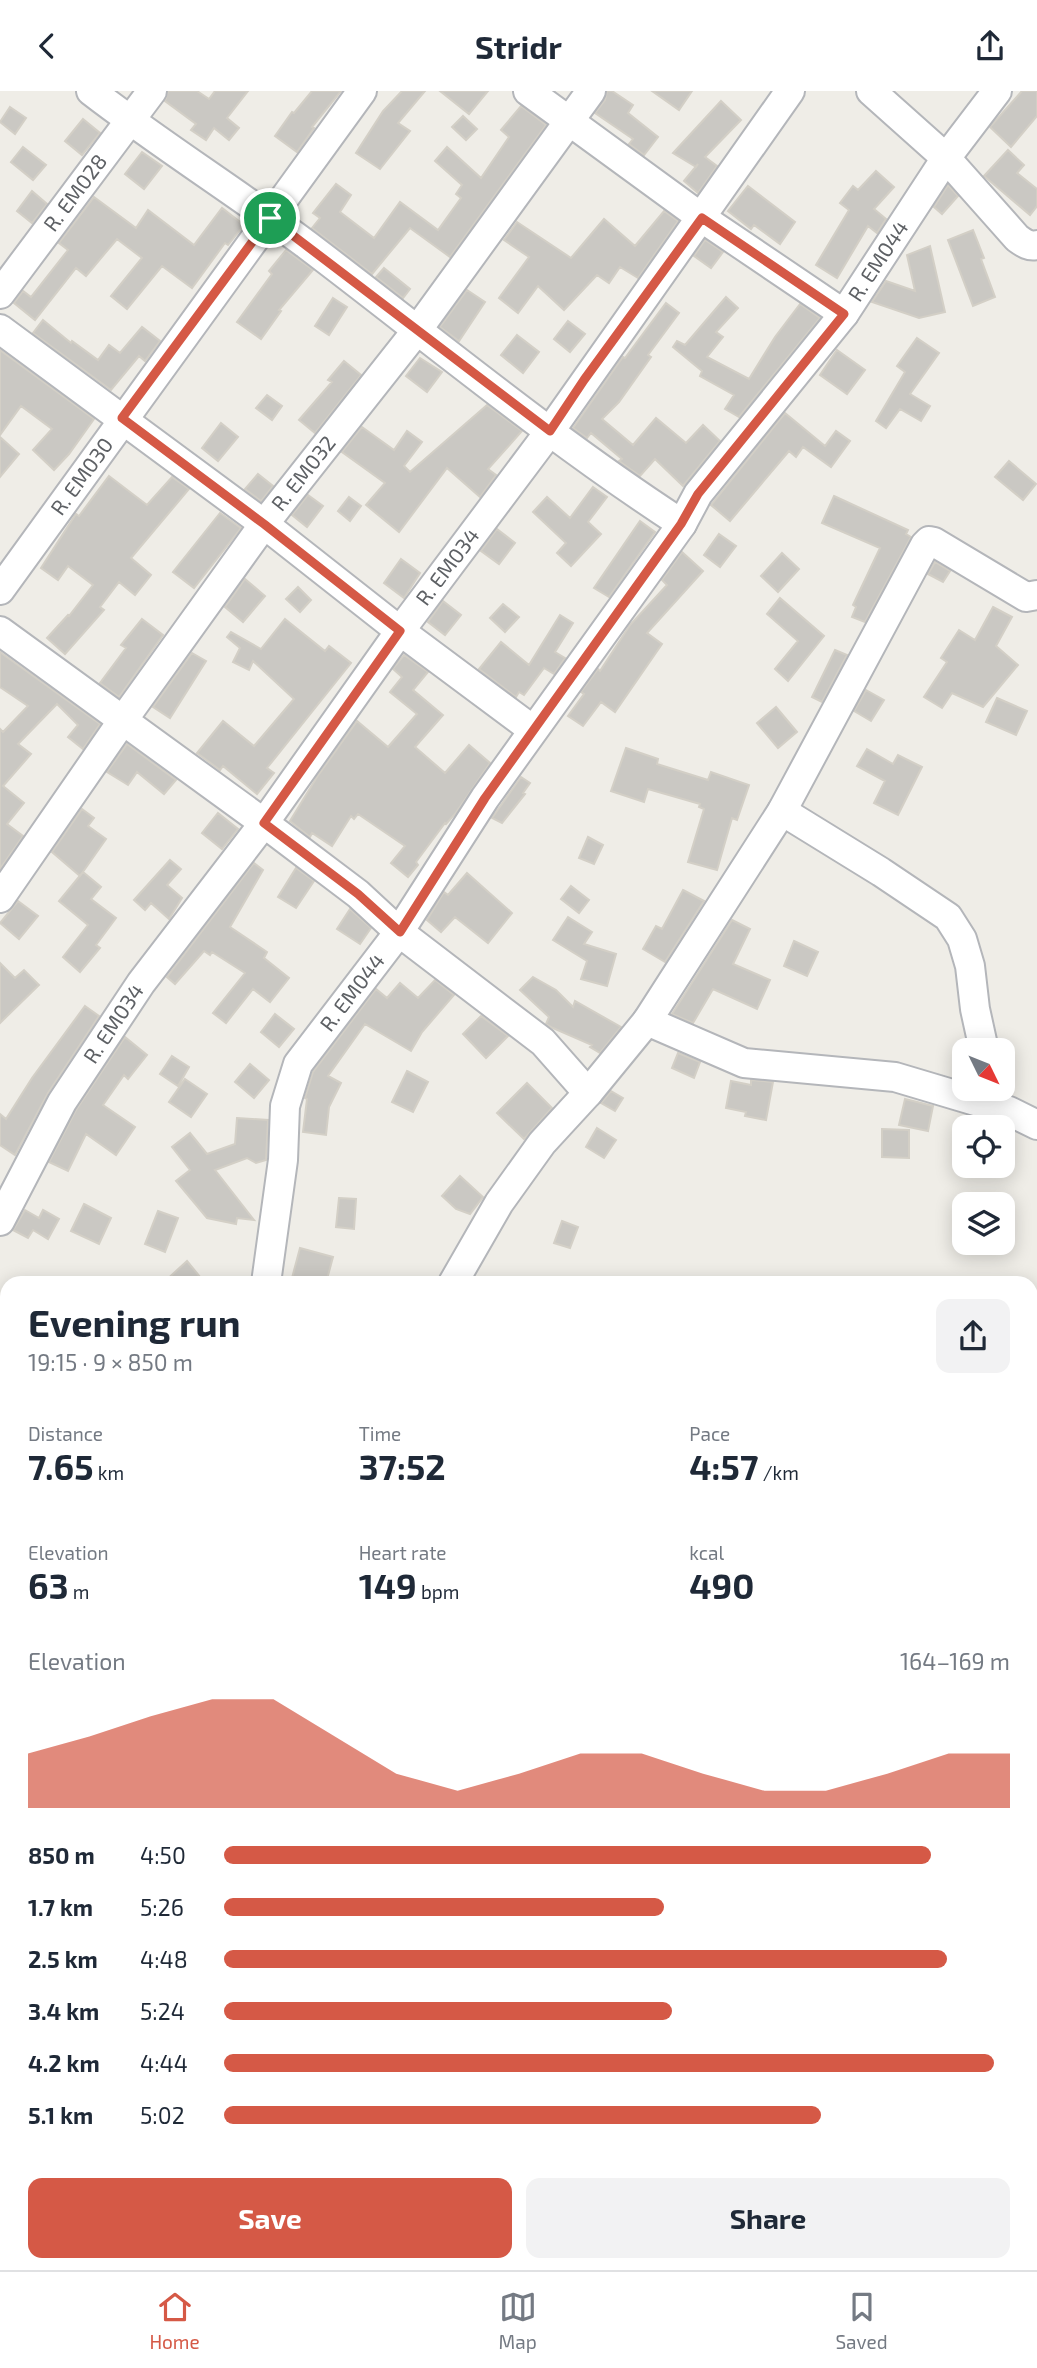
<!DOCTYPE html>
<html lang="en">
<head>
<meta charset="utf-8">
<style>
  :root { --surface:#fff; --page:#f2f2f3; --text:#1f2937; --muted:#747a83; --line:#e0e1e3; --accent:#d55946 }
  body { margin:0; font-family:"Exo 2",sans-serif; background:var(--page); color:var(--text); height:100vh; display:flex; flex-direction:column; font-size:26px; white-space:nowrap }
  * { box-sizing:border-box; margin:0 }
  p { font-size:23px; color:var(--muted) }
  .icon { flex:none; width:38px; height:38px; fill:none; stroke:currentColor; stroke-width:2; stroke-linecap:round; stroke-linejoin:round }
  .map { position:relative; flex:1; overflow:hidden }
  .panel { position:absolute; left:0px; top:1185px; width:1038px; height:996px; display:flex; flex-direction:column; background:var(--surface); border-radius:21px 21px 0 0; box-shadow:0 4px 18px #0003 }
  .panel>* { flex:none }
  .needle { width:46px; rotate:133deg }
  .fabs { position:absolute; left:952px; top:947px; display:grid; gap:14px }
  .fabs a { display:grid; place-items:center; width:63px; height:63px; border-radius:14px; background:var(--surface); box-shadow:0 4px 18px #0003; font-size:35px }
  .pin { position:absolute; display:grid; place-items:center; width:60px; height:60px; color:#fff; margin:-30px; border:4px solid #fff; border-radius:50%; box-shadow:0 2px 7px #0007 }
  .round { display:grid; place-items:center; flex:none; width:74px; height:74px; border-radius:14px; background:var(--page) }
  .summary { display:flex; align-items:center; justify-content:space-between; height:119px; padding:0 28px }
  h1 { font-size:38px; font-weight:700; line-height:52px }
  .metrics { display:grid; grid-template-columns:repeat(3,1fr); gap:10px; height:119px; padding:7px 28px }
  .metrics div { display:grid; align-content:center }
  .metrics b { font-size:35px; font-weight:700 }
  .metrics small { font-size:19px; font-weight:400 }
  .metrics p { font-size:19px }
  .chart { height:196px; padding:14px 28px }
  .chart p { display:flex; justify-content:space-between }
  .chart svg { width:100%; height:126px; margin-top:7px; fill:var(--accent); opacity:.7 }
  .primary-button { display:flex; gap:14px; margin-top:auto; padding:14px 28px }
  .primary-button a { flex:1; height:80px; border-radius:14px; background:var(--accent); color:#fff; font-size:28px; font-weight:700; line-height:80px; text-align:center }
  .primary-button a+a { background:var(--page); color:var(--text) }
  ul { padding:0 28px; list-style:none; font-size:23px }
  li { display:grid; grid-template-columns:112px 84px 1fr; align-items:center; height:52px }
  li i { height:18px; border-radius:9px; background:var(--accent) }
  header { display:flex; justify-content:space-between; align-items:center; height:91px; padding:0 28px; background:var(--surface); font-size:32px; font-weight:700 }
  .menu { display:flex; justify-content:space-around; align-items:center; height:98px; border-top:2px solid var(--line); background:var(--surface); font-size:19px; color:var(--muted) }
  .menu a { display:grid; justify-items:center; gap:4px }
  .menu .on { color:var(--accent) }
  .map>svg:first-child { display:block }
  .green { fill:#c6e3c8 }
  .building { fill:#cac8c3; stroke:#d3cfc6; stroke-width:2 }
  .lines { fill:none; stroke-linecap:round; stroke-linejoin:round }
  .minor-casing { stroke:#b4b6ba; stroke-width:32 }
  .minor { stroke:#fff; stroke-width:28 }
  .route-casing { stroke:#fff; stroke-width:14 }
  .route { stroke:#d55946; stroke-width:9 }
  .labels { text-anchor:middle; stroke-width:5; stroke-linejoin:round; paint-order:stroke }
  .street-label { font-size:21px; fill:#5e6165; stroke:#fff }
</style>
</head>
<body>
<header><svg class="icon" aria-label="back" viewBox="0 0 24 24"><path d="M15 5l-7 7 7 7"/></svg>Stridr<svg class="icon" aria-label="share" viewBox="0 0 24 24"><path d="M12 15V3M7 8l5-5 5 5M5 13v7h14v-7"/></svg></header>
<div class="map">
<svg width="1037" height="2179" viewBox="0 0 1037 2179">
  <rect width="100%" height="100%" fill="#efede7"/>
  <!-- green -->
  <path class="green" d="M1037,1236V1317L1031,1308V1240Z"/>
  <!-- building -->
  <path class="building" d="M168,0H197L209,8L215,0H248L227,27L239,37L229,49L214,37L206,49L191,39L196,33L165,10Z
    M312,0H341L312,36L314,37L297,61L275,45L292,21L294,22Z
    M402,0H425L398,32L410,40L380,78L356,62L383,20Z
    M440,0H488L469,23Z
    M607,0H612L633,14L628,22L658,46L644,64L629,53L633,48L595,22L605,9Z
    M652,0H692L679,19Z
    M1022,0H1037V25L1011,56L990,36Z
    M721,10L741,29L705,66L717,75L698,102L684,90L698,73L696,76L673,62Z
    M521,15L546,34L450,166L410,137L372,183L312,137L320,127L313,122L336,93L351,104L340,121L374,147L400,111L438,139L461,107L456,103L462,94L435,70L447,56L481,87L509,46L501,39Z
    M10,16L26,27L15,43L0,31Z
    M463,25L477,38L466,49L452,36Z
    M83,28L100,42L82,64L65,50Z
    M23,56L46,74L33,89L11,71Z
    M1008,59L1024,74L1017,82L1037,98V115L1030,124L984,85Z
    M142,61L162,75L144,98L125,83Z
    M876,80L894,96L874,118L886,128L877,142L868,135L837,187L816,174L849,119L840,112L853,95L858,99Z
    M948,94L958,105L942,123L934,116Z
    M748,95L795,131L780,153L754,134L751,138L728,120Z
    M32,100L47,113L32,132L17,120Z
    M94,106L136,137L148,119L194,154L222,117L244,134L228,154L225,152L192,197L162,175L127,218L111,205L142,167L117,148L86,185L76,177L35,229L14,212L23,200L31,206L68,159L59,152Z
    M664,120L678,130L638,187L620,176L609,192L597,184L564,219L538,195L518,222L499,207L529,166L504,149L517,131L571,167L604,128L635,155Z
    M973,139L984,167L981,168L995,206L973,215L948,149Z
    M705,149L723,161L711,177L694,165Z
    M930,155L945,221L919,227L872,211L886,190L915,200L907,164Z
    M286,159L313,179L279,219L281,220L261,248L237,231L272,183L269,180Z
    M384,177L410,198L403,207L376,186Z
    M467,199L485,211L459,250L440,236Z
    M726,206L738,217L716,241L723,246L707,266L749,288L775,246L800,213L820,227L739,326L725,318L734,304L700,285L702,280L673,256L677,250L685,254Z
    M333,207L347,216L329,244L315,235Z
    M666,212L679,222L648,264L651,266L619,311L602,328L633,354L656,327L686,352L703,334L720,350L683,395L655,368L640,385L619,370L622,368L591,342L587,347L573,337L620,270L623,266L625,267Z
    M43,229L71,252L72,250L98,269L109,254L120,262L142,236L160,250L145,270L139,265L111,299L33,242Z
    M568,230L585,243L570,261L554,248Z
    M517,244L539,261L523,282L501,264Z
    M917,247L939,262L910,303L930,315L921,330L900,318L886,337L876,330L905,281L897,275Z
    M0,259L94,328L69,363L54,379L33,359L52,338L21,315L0,344Z
    M837,259L865,279L847,303L820,284Z
    M420,267L442,281L427,301L406,285Z
    M344,270L361,284L315,342L299,329L332,291L328,289Z
    M267,304L282,315L272,329L256,317Z
    M487,314L522,340L488,378L496,384L480,406L447,377L399,441L366,414L385,392L342,361L362,336L394,359L407,340L422,351L404,375L410,381Z
    M785,322L825,355L836,340L850,350L831,376L803,356L796,366L789,360L730,430L711,414Z
    M221,332L238,346L218,370L202,357Z
    M0,346L19,363L0,386Z
    M1009,370L1036,393L1023,409L995,386Z
    M258,383L273,395L261,410L245,398Z
    M109,385L147,414L172,386L189,398L131,467L151,484L135,504L119,491L100,516L104,519L65,563L47,547L68,524L69,525L93,494L68,475L58,489L41,477L76,423L79,425Z
    M593,396L607,406L588,431L601,443L571,475L557,462L566,452L533,421L547,406L570,427Z
    M308,404L323,415L307,436L292,424Z
    M834,405L908,439L906,443L911,446L865,531L852,526L856,516L853,514L880,457L822,432Z
    M349,406L361,415L350,430L338,420Z
    M220,422L241,437L194,497L173,481Z
    M640,430L655,441L609,506L594,497Z
    M497,438L515,452L499,473L481,460Z
    M719,443L736,455L720,476L704,464Z
    M682,461L703,480L647,542L662,553L615,621L601,611L583,635L568,625L584,603L581,601L598,578L600,580L630,534L667,494L662,489Z
    M782,462L799,478L778,501L761,485Z
    M401,468L420,482L404,507L384,492Z
    M935,471L950,480L943,491L928,483Z
    M245,488L265,505L243,531L225,516Z
    M298,496L311,509L300,521L286,508Z
    M780,507L824,545L788,590L775,578L798,550L767,523Z
    M443,510L461,524L445,544L428,531Z
    M503,513L519,526L505,541L490,527Z
    M993,516L1012,526L996,555L1018,574L983,616L952,602L942,617L924,606L947,571L941,567L959,539L975,549Z
    M560,524L573,532L555,561L565,567L554,583L544,577L524,604L519,601L516,606L479,578L501,551L529,574Z
    M142,528L163,544L119,606L100,592L126,557L121,554Z
    M285,528L325,560L329,555L351,572L267,677L274,682L257,703L223,675L220,679L197,662L223,630L254,655L294,608L253,570L249,579L233,571L240,557L227,546L231,541L261,558Z
    M835,559L847,564L822,611L812,606Z
    M0,561L100,633L83,658L68,646L78,634L57,613L18,653L31,663L3,695L24,712L7,733L23,745L0,778V638L3,641L28,615L0,596Z
    M192,562L206,570L170,627L153,616Z
    M404,564L428,581L413,599L443,624L415,656L445,682L469,654L490,672L455,723L446,733L445,732L416,771L418,774L408,786L391,772L405,755L358,723L354,728L351,725L332,755L312,742L310,746L290,730L317,686L357,630L388,656L417,623L390,601L402,586L393,578Z
    M866,599L884,609L871,630L854,620Z
    M997,607L1027,620L1016,644L986,631Z
    M776,616L797,641L778,657L757,632Z
    M127,653L176,689L164,703L137,681L128,694L107,681Z
    M626,657L658,668L657,673L708,689L711,681L749,694L737,729L732,727L717,779L688,771L704,718L699,716L700,713L648,698L644,711L611,700Z
    M867,658L893,673L898,664L922,676L898,724L874,712L885,690L857,675Z
    M521,686L530,692L523,702L525,703L502,732L492,727Z
    M82,718L94,727L88,735L106,748L80,785L52,761Z
    M218,722L238,738L222,758L202,742Z
    M588,746L603,754L594,773L579,767Z
    M170,769L181,778L167,794L182,807L169,828L151,812L145,819L134,809Z
    M254,772L263,779L230,836L267,861L264,867L289,887L270,911L253,898L226,932L213,922L245,882L212,861L210,864L204,860L175,893L167,886Z
    M296,777L314,790L296,817L278,806Z
    M83,781L101,796L91,808L116,827L96,854L100,857L80,881L63,866L88,834L59,810Z
    M467,782L512,822L488,852L455,826L441,841L427,829L444,801L448,804Z
    M571,795L589,809L579,822L561,808Z
    M683,799L704,810L665,871L643,858L656,835L662,838Z
    M18,810L38,825L19,848L0,832Z
    M350,818L371,837L360,853L337,838Z
    M568,826L592,841L584,853L616,863L607,895L581,888L587,870L553,849Z
    M732,829L750,838L733,873L770,889L757,918L713,898L693,932L672,923Z
    M794,850L818,861L807,885L784,875Z
    M0,872L15,887L24,879L39,894L0,932Z
    M533,886L556,899L573,916L575,910L621,936L600,962L590,956L592,954L553,937L546,933L549,926L520,899Z
    M435,889L454,904L422,941L411,960L365,933L328,985L341,992L329,1016L326,1044L303,1041L307,1008L305,1007L313,981L376,898L387,907L400,892L418,907Z
    M85,915L99,925L48,1002L15,1064L0,1054V1023L6,1028L32,987Z
    M275,923L294,938L279,956L261,941Z
    M481,925L508,945L486,967L463,943Z
    M125,946L147,964L128,988L124,984L103,1014L135,1036L116,1064L86,1043L68,1080L49,1071L76,1019Z
    M678,962L700,971L694,987L672,977Z
    M172,965L189,976L178,995L160,983Z
    M250,973L269,989L254,1007L235,991Z
    M407,980L428,991L413,1021L392,1011Z
    M185,988L207,1003L191,1026L169,1011Z
    M751,989L773,991L766,1029L745,1025L746,1021L726,1017L731,990L751,994Z
    M527,992L552,1017L524,1048L497,1022Z
    M611,1000L623,1007L615,1020L601,1012Z
    M905,1008L933,1015L928,1040L899,1034Z
    M237,1027L268,1029L266,1069L256,1072L247,1067L215,1079L254,1129L237,1127L236,1133L207,1127L176,1090L190,1079L172,1056L190,1042L207,1063L235,1053Z
    M597,1037L616,1049L604,1067L586,1056Z
    M882,1038L909,1039V1067L882,1066Z
    M460,1085L483,1106L470,1123L456,1118L442,1105Z
    M339,1107L356,1108L354,1138L336,1136Z
    M84,1113L111,1127L99,1153L71,1140Z
    M25,1119L39,1127L43,1119L59,1128L48,1148L33,1139L28,1147L13,1139Z
    M158,1120L178,1127L165,1161L145,1153Z
    M562,1130L578,1136L570,1157L554,1152Z
    M300,1157L333,1166L326,1192H309L292,1187Z
    M187,1170L205,1192H163Z"/>
  <g class="lines">
    <defs>
      <g id="minor">
        <path d="M91,0C161,54 236,101 307,154C431,248 551,348 682,433"/>
        <path d="M528,0L702,127L844,223"/>
        <path d="M871,0L946,67L1017,147C1024,152 1029,156 1037,154"/>
        <path id="s1" d="M0,203L152,0"/>
        <path d="M0,238L264,433L400,540L533,639"/>
        <path id="s2" d="M0,499L362,0"/>
        <path d="M0,540L264,732L358,803L399,841L543,951L588,1002"/>
        <path d="M782,720L881,781L948,826L962,848L970,875L975,918L984,959"/>
        <path id="s3" d="M0,807L123,629L264,433L418,238L591,0"/>
        <path d="M647,930L744,972L895,986L1009,1020L1037,1034"/>
        <path id="s4" d="M0,1130L62,1011L141,892L264,732L400,540L550,340L790,0"/>
        <path id="s5" d="M266,1192L283,1069L285,1015L298,973L399,841L485,707L682,433L698,403L844,223L946,67L997,0"/>
        <path d="M453,1192L499,1112L542,1052L588,1002L647,930L782,720L925,454L929,450L934,451L1026,506L1037,504"/>
        <path d="M0,1582L7,1603"/>
        <path d="M0,1823L7,1786"/>
        <path d="M1031,1953L1037,1958"/>
        <path d="M0,2173L5,2179"/>
        <path d="M614,2174L622,2179"/>
        <path d="M989,2174L991,2179"/>
        <path d="M207,2179H240"/>
      </g>
    </defs>
    <!-- minor casing -->
    <use href="#minor" class="minor-casing"/>
    <!-- minor -->
    <use href="#minor" class="minor"/>
  </g>
  <g class="lines">
    <defs>
      <path id="route" d="M270,127L550,340L584,289L702,127L844,223L698,403L681,433L485,707L400,841L358,803L264,732L400,540L264,433L122,327Z"/>
    </defs>
    <!-- route casing -->
    <use href="#route" class="route-casing"/>
    <!-- route -->
    <use href="#route" class="route"/>
  </g>
  <g class="labels">
    <!-- street labels -->
    <g class="street-label">
      <text dy="7" stroke="none"><textPath href="#s1" startOffset="126">R. EM028</textPath></text>
      <text dy="7" stroke="none"><textPath href="#s5" startOffset="1214">R. EM044</textPath></text>
      <text dy="7" stroke="none"><textPath href="#s3" startOffset="522">R. EM032</textPath></text>
      <text dy="7" stroke="none"><textPath href="#s2" startOffset="140">R. EM030</textPath></text>
      <text dy="7" stroke="none"><textPath href="#s4" startOffset="794">R. EM034</textPath></text>
      <text dy="7" stroke="none"><textPath href="#s5" startOffset="312">R. EM044</textPath></text>
      <text dy="7" stroke="none"><textPath href="#s4" startOffset="228">R. EM034</textPath></text>
    </g>
  </g>
</svg>
<div class="fabs">
<a><svg class="needle" viewBox="-14 -14 28 28"><path d="M0-13l5 13h-10z" fill="#e53935"/><path d="M0 13l5-13h-10z" fill="#747a83"/></svg></a>
<a><svg class="icon" aria-label="locate" viewBox="0 0 24 24"><circle cx="12" cy="12" r="6"/><path d="M12 2v4M12 18v4M2 12h4M18 12h4"/></svg></a>
<a><svg class="icon" aria-label="layers" viewBox="0 0 24 24"><path d="M12 4l9 5-9 5-9-5zM3 14l9 5 9-5"/></svg></a>
</div>
<div class="pin" style="left:270px;top:127px;background:#1e9e55"><svg class="icon" aria-label="arrive" viewBox="0 0 24 24"><path d="M6 21V4h12l-3 4 3 4H6"/></svg></div>
<section class="panel">
<div class="summary"><div><h1>Evening run</h1><p>19:15 · 9 × 850 m</p></div><a class="round"><svg class="icon" aria-label="share" viewBox="0 0 24 24"><path d="M12 15V3M7 8l5-5 5 5M5 13v7h14v-7"/></svg></a></div>
<div class="metrics">
<div><p>Distance</p><b>7.65<small> km</small></b></div>
<div><p>Time</p><b>37:52</b></div>
<div><p>Pace</p><b>4:57<small> /km</small></b></div>
</div>
<div class="metrics">
<div><p>Elevation</p><b>63<small> m</small></b></div>
<div><p>Heart rate</p><b>149<small> bpm</small></b></div>
<div><p>kcal</p><b>490</b></div>
</div>
<div class="chart"><p><span>Elevation</span>164–169 m</p>
<svg viewBox="0 0 160 44" preserveAspectRatio="none"><path d="M0 44V25L10 19L20 12L30 6L40 6L50 19L60 32L70 38L80 32L90 25L100 25L110 32L120 38L130 38L140 32L150 25L160 25V44z"/></svg>
</div>
<ul>
<li><b>850 m</b>4:50<i style="width:90%"></i></li>
<li><b>1.7 km</b>5:26<i style="width:56%"></i></li>
<li><b>2.5 km</b>4:48<i style="width:92%"></i></li>
<li><b>3.4 km</b>5:24<i style="width:57%"></i></li>
<li><b>4.2 km</b>4:44<i style="width:98%"></i></li>
<li><b>5.1 km</b>5:02<i style="width:76%"></i></li>
</ul>
<div class="primary-button"><a>Save</a><a>Share</a></div>
</section>
</div>
<nav class="menu">
<a class="on"><svg class="icon" aria-label="home" viewBox="0 0 24 24"><path d="M3 11l9-7 9 7M6 9v11h12V9"/></svg>Home</a>
<a><svg class="icon" aria-label="map" viewBox="0 0 24 24"><path d="M3 6l6-2 6 2 6-2v14l-6 2-6-2-6 2zM9 4v14M15 6v14"/></svg>Map</a>
<a><svg class="icon" aria-label="saved" viewBox="0 0 24 24"><path d="M7 4h10v16l-5-4-5 4z"/></svg>Saved</a>
</nav>
</body>
</html>
